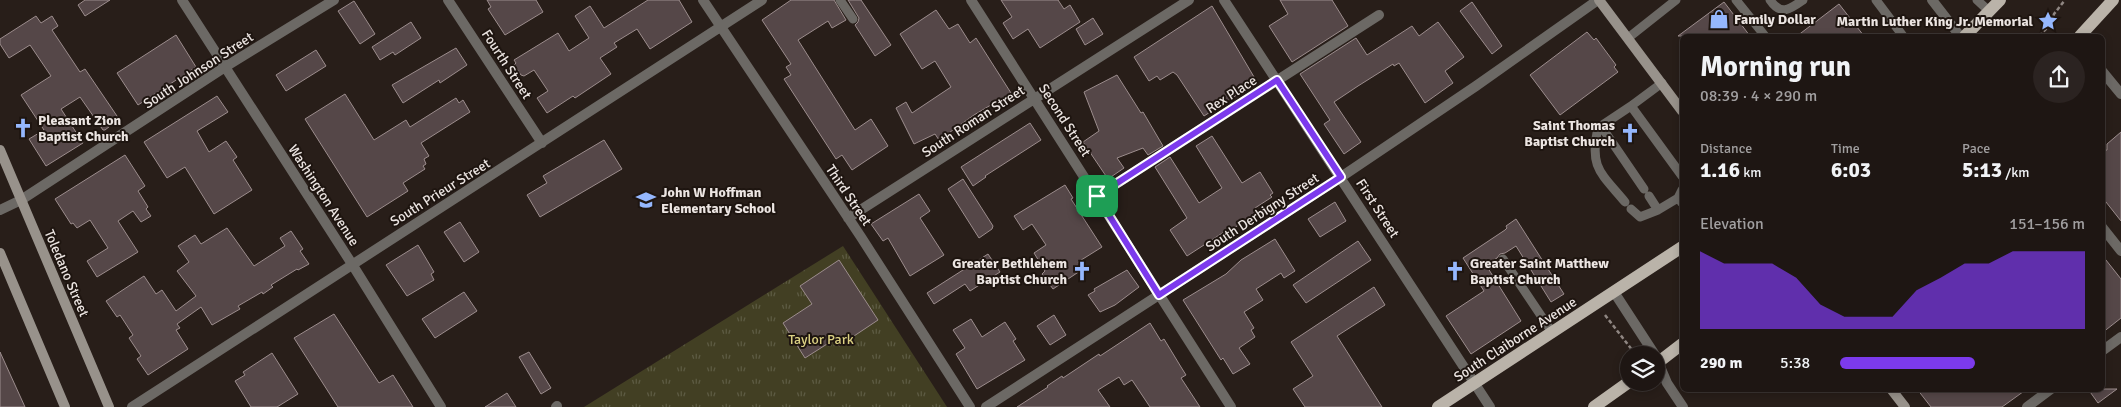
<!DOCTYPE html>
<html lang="en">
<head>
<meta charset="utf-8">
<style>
  :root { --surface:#1e1613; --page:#2b2321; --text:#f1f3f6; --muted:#a19fa0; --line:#3c3533; --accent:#7c3aed }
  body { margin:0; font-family:Signika,sans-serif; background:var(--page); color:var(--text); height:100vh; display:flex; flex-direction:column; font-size:19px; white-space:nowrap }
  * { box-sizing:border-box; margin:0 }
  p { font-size:16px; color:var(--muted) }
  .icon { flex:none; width:28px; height:28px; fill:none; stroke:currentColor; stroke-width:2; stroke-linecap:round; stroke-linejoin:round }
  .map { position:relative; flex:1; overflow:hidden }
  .side { position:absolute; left:1680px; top:34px; width:425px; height:358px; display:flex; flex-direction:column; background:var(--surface); border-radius:8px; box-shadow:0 2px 8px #0003,0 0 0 1px var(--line) }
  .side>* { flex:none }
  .tools { position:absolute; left:1620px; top:346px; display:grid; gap:10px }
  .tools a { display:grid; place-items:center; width:45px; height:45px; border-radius:50%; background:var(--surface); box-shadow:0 2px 8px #0003,0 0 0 1px var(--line); font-size:25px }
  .pin { position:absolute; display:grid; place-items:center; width:42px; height:42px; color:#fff; margin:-21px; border-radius:10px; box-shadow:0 2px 8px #0006 }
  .round { display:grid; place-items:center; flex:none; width:52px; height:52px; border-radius:26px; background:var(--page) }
  .head { display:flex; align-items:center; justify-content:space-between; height:85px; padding:0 20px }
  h1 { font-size:28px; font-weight:700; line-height:38px }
  .figures { display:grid; grid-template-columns:repeat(3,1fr); gap:8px; height:85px; padding:5px 20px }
  .figures div { display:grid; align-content:center }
  .figures b { font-size:21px; font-weight:700 }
  .figures small { font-size:14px; font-weight:400 }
  .figures p { font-size:14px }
  .chart { height:140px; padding:10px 20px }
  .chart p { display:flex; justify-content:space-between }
  .chart svg { width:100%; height:90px; margin-top:5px; fill:var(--accent); opacity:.7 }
  ul { padding:0 20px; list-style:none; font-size:16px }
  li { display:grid; grid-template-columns:80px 60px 1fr; align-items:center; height:38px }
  li i { height:12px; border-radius:6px; background:var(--accent) }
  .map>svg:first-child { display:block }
  .park { fill:url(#park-tufts) }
  .building { fill:#554748; stroke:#9c8d8d }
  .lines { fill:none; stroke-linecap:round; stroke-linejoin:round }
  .path { stroke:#8f8682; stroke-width:2.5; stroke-dasharray:4 2.5; stroke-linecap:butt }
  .lane { stroke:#6c6965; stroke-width:9 }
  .street { stroke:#6c6965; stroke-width:10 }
  .secondary { stroke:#98928b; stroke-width:10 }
  .primary { stroke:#bab3a9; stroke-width:12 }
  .route-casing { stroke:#fff; stroke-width:10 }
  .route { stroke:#7c3aed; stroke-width:6 }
  .labels { text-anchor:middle; stroke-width:4; stroke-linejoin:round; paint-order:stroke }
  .poi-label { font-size:14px; font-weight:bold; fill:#ece5e2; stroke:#1e1510; text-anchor:start }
  .street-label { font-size:14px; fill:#ece5e2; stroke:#1e1510 }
  .park-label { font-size:14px; fill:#dbd083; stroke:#1e1510 }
</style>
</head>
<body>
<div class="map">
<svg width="2121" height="407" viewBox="0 0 2121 407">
  <defs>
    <pattern id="park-tufts" width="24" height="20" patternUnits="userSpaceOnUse" patternTransform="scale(1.25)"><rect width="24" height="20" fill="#423f23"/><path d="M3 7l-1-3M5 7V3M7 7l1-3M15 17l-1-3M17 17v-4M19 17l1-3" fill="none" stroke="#5d5b43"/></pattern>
  </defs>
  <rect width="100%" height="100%" fill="#281e19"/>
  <!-- park -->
  <path class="park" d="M843,246L947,407H584Z"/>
  <!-- building -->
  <path class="building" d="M85,0H110L85,16L78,5Z
    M487,0H536L543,12L505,35L488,9L491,7Z
    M648,0H679L692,22L650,49L637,29L614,43L617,47L600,58L611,74L575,98L573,96L547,113L537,98L548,91L534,70L524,76L521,75L514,65L516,63L514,60L558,33L569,51L589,38L575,16L590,6L604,28Z
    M791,0H834L846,20L832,28L828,21L798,40L855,130L871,119L888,146L852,170L842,155L836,159L784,79L791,75L786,67L791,64L762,20Z
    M848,0H861L891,45L875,56L855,25L858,22L859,18Z
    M1001,0H1058L1064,9L1070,5L1080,22L1040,48L1028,29L1013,39L1003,23L1012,17Z
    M1280,0H1332L1348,26L1292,62L1269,26L1288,14Z
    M354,1L375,34L360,44L338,11Z
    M1472,2L1502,46L1492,54L1460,11Z
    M1724,2L1750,36H1678Z
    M1839,4L1864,36H1797Z
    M1212,6L1257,82L1204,116L1177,75L1173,72L1160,80L1157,76L1149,81L1134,57Z
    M936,10L949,29L958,24L970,43L976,38L1011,93L974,115L939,140L935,134L914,144L896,108L906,102L912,113L951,87L935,61L922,69L900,34Z
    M36,16L41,23L52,16L58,26L52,30L80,72L85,69L119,119L105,130H103L80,97L61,109L83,143L46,166L29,139L44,130L21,95L51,76L30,45L9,58L0,44V39Z
    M1093,18L1103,34L1085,45L1076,29Z
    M411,22L421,38L395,55L393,52L380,60L372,47Z
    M1438,22L1464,57L1445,71L1453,83L1425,103L1399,63L1394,66L1393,64L1358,86L1334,102L1361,142L1344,154L1324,124L1330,120L1300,74L1356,38L1367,55L1412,26L1419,36Z
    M1587,32L1594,40L1596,38L1616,65L1614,67L1618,72L1560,115L1530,75Z
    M176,35L196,67L138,105L117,73Z
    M456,48L467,65L440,83L439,80L403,103L392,85Z
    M316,50L326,66L286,91L276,75Z
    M1117,75L1141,113L1143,112L1163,146L1148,155L1143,148L1117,158L1124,168L1108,179L1083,142L1099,131L1084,92Z
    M345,94L374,140L406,120L410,127L456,98L459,103L463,100L470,112L421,143L429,156L424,159L426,164L423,166L425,169L403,183L408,191L367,217L305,119Z
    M217,96L228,112L197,131L209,152L226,141L237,157L233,160L252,190L214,214L185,167L167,178L144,142Z
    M1030,123L1041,140L985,176L986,177L973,186L961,167Z
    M2121,132V221L2102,197V151L2107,150V144Z
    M1212,136L1242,183L1260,172L1273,193L1270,195L1272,197L1255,208L1258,211L1249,218L1225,234L1224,232L1187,256L1170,230L1187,218L1155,167L1170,157L1199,203L1222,188L1196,146Z
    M604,140L622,169L540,217L527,195L547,183L543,176Z
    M125,155L145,186L138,191L148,207L146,209L151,216L141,222L133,211L118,221L138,252L97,277L87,261L108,248L90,220L77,228L73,223L71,224L55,199Z
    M963,179L993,226L992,229L979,238L948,189Z
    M1065,185L1073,198L1071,199L1102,247L1078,262L1083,269L1053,289L1042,274L1045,271L1034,253L1046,245L1032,224L1023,230L1014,216Z
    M919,194L930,211L920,218L944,255L910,276L888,238L883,241L871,224Z
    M1335,202L1346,221L1320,237L1308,219Z
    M1516,219L1564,294L1551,302L1516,246L1505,253L1500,254L1497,258L1486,265L1521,321L1471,354L1446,316L1484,291L1463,258L1505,230L1507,228L1506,226Z
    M460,222L479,252L464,262L444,232Z
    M227,228L254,266L285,246L280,238L291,231L303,249L300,251L309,264L298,270L297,269L271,285L273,287L263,294L262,292L238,306L240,309L212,325L201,307L177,324L180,328L176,330L188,349L148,375L137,359L141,356L129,338L133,335L120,315L117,317L106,301L144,276L156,294L162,290L176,311L196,296L177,271L189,262L178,246L195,235L201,244Z
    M1275,239L1295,271L1284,278L1281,273L1256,289L1263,300L1244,312L1254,328L1251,330L1255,337L1239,348L1250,364L1233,374L1223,358L1221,360L1183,300L1226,274L1241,260Z
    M1358,241L1371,260L1306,303L1293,285Z
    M418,245L434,272L431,274L434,280L407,296L386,265Z
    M988,254L1000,272L970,291L965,284L934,304L927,293Z
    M2102,255L2121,279V318L2102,333Z
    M839,260L878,320L839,346L835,339L805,358L783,323L812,304L800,286Z
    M1127,270L1139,287L1115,305L1100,312L1088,295L1095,291L1094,289Z
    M1374,287L1385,305L1337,336L1382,407H1305L1293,389L1313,376L1291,342Z
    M464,292L477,311L435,338L422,319Z
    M334,314L379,383L393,375L413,407H338L294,338Z
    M1054,315L1066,335L1050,345L1037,326Z
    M971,319L982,337L1005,322L1016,339L1013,341L1025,360L977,389L956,354L965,348L953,330Z
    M1150,323L1161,341L1164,339L1181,367L1186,375L1181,378L1200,407H1150L1132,380L1124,385L1119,377L1098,390L1110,407H1017L1048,387L1047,386L1062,376L1063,378L1099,354L1100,356Z
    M0,352L25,407H0Z
    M529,352L551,388L541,394L519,357Z
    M272,353L298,394L277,407H251L235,381L245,375L243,372Z
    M1917,389H2027L2002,407H1931Z
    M2088,389H2117L2098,403Z
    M507,393L516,407H485Z"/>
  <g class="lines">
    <!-- path -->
    <path class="path" d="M2039,36L2052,23L2054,14L2065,0
      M1605,315L1636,355"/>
    <!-- lane -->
    <path class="lane" d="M840,0L853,19
      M1736,0L1765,36
      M1770,0C1781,16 1789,10 1803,0
      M1876,0L1903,36
      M1977,0L1990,12
      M1628,38L1676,0
      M1662,83L1631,106L1682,176
      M1601,126L1644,189
      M1682,190L1678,198L1682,203
      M1649,196L1658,210
      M1625,202C1601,173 1589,168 1598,128L1631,106
      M1631,209L1640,217L1658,210L1678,198
      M1503,259L1552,332"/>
    <!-- street -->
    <path class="street" d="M182,0L352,264L441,407
      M448,0L542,143
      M703,0L861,237L970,407
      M971,0L1231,407
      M1224,0L1490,407
      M1932,0L1960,36
      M2102,71L2121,94
      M1097,196L1379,15
      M0,210L21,200L225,67L334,0
      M848,218L1189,0
      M2102,227L2121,251
      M1614,292L1655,355
      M2102,351L2121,337
      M1656,357L1667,383L1683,407
      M132,407L762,0
      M556,407L557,406
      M986,407L1341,177L1476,86L1598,0
      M2027,407L2051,389"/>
    <!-- secondary -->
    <path class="secondary" d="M1599,0L1682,111
      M0,150L109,407
      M0,253L65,407
      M1891,389L1905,407"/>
    <!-- primary -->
    <path class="primary" d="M1965,36L2000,0
      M2080,36L2113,0
      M1656,364L1682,344
      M1438,407L1682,247
      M1594,407L1629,382"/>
  </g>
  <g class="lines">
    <defs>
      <path id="route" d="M1277,80L1341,177L1159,295L1097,196Z"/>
    </defs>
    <!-- route casing -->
    <use href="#route" class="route-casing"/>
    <!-- route -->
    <use href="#route" class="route"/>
  </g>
  <!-- icons -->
  <defs>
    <symbol id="shop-bare" viewBox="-9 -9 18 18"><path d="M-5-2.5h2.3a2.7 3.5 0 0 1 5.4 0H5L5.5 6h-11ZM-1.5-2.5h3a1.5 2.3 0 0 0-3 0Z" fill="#95b7fd" stroke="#1e1510" stroke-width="2.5" paint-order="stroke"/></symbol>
    <symbol id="sight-bare" viewBox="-9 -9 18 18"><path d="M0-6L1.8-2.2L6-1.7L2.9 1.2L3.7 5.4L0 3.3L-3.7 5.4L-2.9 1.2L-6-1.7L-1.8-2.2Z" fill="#95b7fd" stroke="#1e1510" stroke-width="2.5" paint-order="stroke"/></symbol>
    <symbol id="church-bare" viewBox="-9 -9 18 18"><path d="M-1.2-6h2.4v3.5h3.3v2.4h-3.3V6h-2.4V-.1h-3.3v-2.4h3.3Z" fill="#95b7fd" stroke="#1e1510" stroke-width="2.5" paint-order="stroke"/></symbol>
    <symbol id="school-bare" viewBox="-9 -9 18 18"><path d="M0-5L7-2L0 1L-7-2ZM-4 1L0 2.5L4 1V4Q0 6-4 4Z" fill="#95b7fd" stroke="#1e1510" stroke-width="2.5" paint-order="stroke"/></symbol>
  </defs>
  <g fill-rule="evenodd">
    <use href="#shop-bare" x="1705" y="5" width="28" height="28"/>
    <use href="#sight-bare" x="2034" y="7" width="28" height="28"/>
    <use href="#church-bare" x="9" y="114" width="28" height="28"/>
    <use href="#church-bare" x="1616" y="119" width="28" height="28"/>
    <use href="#school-bare" x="632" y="186" width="28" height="28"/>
    <use href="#church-bare" x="1068" y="257" width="28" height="28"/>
    <use href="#church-bare" x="1441" y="257" width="28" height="28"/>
  </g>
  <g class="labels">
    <!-- poi labels -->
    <g class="poi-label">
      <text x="1734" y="24">Family Dollar</text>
      <text x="2033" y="26" text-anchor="end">Martin Luther King Jr. Memorial</text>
      <text x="38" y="125">Pleasant Zion<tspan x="38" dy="16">Baptist Church</tspan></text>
      <text x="1615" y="130" text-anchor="end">Saint Thomas<tspan x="1615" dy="16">Baptist Church</tspan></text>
      <text x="661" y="197">John W Hoffman<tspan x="661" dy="16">Elementary School</tspan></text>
      <text x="1067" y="268" text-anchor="end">Greater Bethlehem<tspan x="1067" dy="16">Baptist Church</tspan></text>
      <text x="1470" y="268">Greater Saint Matthew<tspan x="1470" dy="16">Baptist Church</tspan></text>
    </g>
    <!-- street labels -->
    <g class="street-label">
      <text transform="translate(507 64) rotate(57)" y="5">Fourth Street</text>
      <text transform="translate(198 70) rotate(-33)" y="5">South Johnson Street</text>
      <text transform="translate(1231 94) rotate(-33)" y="5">Rex Place</text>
      <text transform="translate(1065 120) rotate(57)" y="5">Second Street</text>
      <text transform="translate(973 121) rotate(-33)" y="5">South Roman Street</text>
      <text transform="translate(440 192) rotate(-32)" y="5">South Prieur Street</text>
      <text transform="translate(324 195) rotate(57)" y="5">Washington Avenue</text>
      <text transform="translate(849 195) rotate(56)" y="5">Third Street</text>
      <text transform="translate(1378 208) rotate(57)" y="5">First Street</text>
      <text transform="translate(1262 212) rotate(-33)" y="5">South Derbigny Street</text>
      <text transform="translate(67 273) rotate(67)" y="5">Toledano Street</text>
      <text transform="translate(1515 339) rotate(-33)" y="5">South Claiborne Avenue</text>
    </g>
    <!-- park labels -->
    <g class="park-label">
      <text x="821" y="344">Taylor Park</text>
    </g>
  </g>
</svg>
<div class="tools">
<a><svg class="icon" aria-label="layers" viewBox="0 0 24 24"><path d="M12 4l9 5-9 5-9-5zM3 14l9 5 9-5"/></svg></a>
</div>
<div class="pin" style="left:1097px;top:196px;background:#1e9e55"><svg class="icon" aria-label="arrive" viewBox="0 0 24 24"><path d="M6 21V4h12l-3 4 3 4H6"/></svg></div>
<section class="side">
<div class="head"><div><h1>Morning run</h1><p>08:39 · 4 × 290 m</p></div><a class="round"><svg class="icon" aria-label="share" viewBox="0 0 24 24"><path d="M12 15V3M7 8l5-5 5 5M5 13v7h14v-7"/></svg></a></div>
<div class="figures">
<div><p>Distance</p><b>1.16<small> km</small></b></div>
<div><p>Time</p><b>6:03</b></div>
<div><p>Pace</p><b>5:13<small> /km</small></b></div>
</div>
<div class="chart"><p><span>Elevation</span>151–156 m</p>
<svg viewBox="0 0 160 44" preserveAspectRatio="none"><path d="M0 44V6L10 12L20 12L30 12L40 19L50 32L60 38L70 38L80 38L90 25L100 19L110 12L120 12L130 6L140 6L150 6L160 6V44z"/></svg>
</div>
<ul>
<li><b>290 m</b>5:38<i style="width:55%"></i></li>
</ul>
</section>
</div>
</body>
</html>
